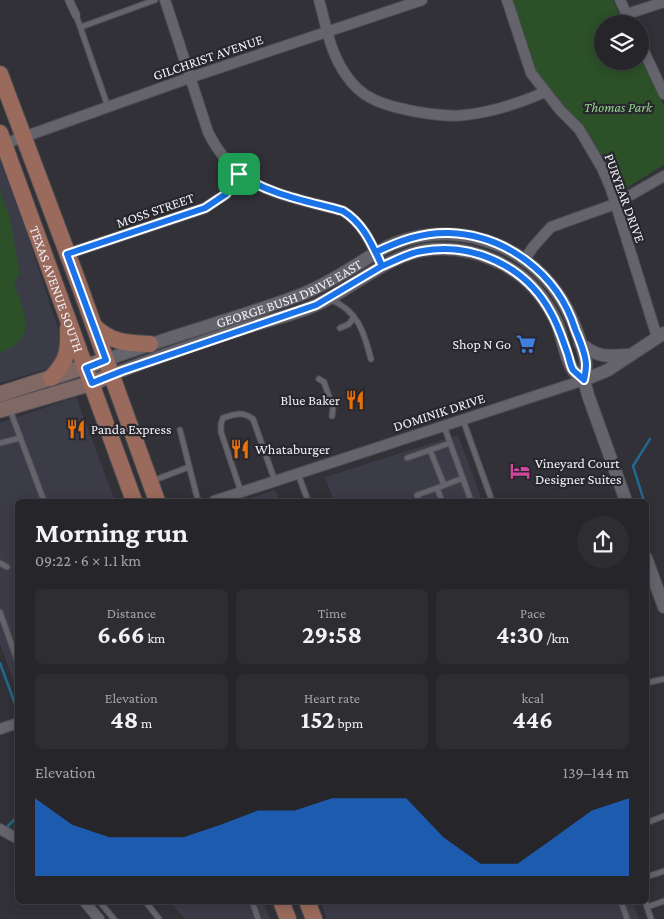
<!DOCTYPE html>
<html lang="en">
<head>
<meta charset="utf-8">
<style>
  :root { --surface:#26252a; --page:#2e2d32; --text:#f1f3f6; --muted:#a4a5a8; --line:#424247; --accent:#1a73e8 }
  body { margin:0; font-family:"Crimson Pro",serif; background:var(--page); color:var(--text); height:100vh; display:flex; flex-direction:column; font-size:19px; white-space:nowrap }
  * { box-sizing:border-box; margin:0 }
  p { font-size:16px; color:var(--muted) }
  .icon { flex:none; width:28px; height:28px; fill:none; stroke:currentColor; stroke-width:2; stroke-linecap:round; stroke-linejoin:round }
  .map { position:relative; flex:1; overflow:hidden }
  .panel { position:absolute; left:15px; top:499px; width:634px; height:405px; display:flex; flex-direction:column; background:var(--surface); border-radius:8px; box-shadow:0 2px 12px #0003,0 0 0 1px var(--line) }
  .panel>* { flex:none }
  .fabs { position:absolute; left:594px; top:15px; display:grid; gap:10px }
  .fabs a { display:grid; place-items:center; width:55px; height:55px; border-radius:50%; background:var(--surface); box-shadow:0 2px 12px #0003,0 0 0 1px var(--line); font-size:25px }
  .pin { position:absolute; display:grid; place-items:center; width:42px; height:42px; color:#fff; margin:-21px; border-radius:10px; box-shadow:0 2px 8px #0006 }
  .round { display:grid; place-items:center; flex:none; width:52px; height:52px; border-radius:26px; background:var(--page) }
  .summary { display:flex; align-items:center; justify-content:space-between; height:85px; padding:0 20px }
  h1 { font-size:28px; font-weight:700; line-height:38px }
  .metrics { display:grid; grid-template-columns:repeat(3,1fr); gap:8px; height:85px; padding:5px 20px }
  .metrics div { display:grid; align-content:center; border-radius:8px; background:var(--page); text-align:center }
  .metrics b { font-size:25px; font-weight:700 }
  .metrics small { font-size:14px; font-weight:400 }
  .metrics p { font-size:14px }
  .chart { height:140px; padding:10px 20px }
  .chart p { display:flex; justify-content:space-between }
  .chart svg { width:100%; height:90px; margin-top:5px; fill:var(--accent); opacity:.7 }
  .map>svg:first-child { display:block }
  .built { fill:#3c3b48 }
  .green { fill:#2c5028 }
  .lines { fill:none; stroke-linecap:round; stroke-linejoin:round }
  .stream { stroke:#206a8f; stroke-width:2.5 }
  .service-casing { stroke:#4e4d52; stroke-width:7 }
  .pedestrian-casing { stroke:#4e4d52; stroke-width:9 }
  .minor-casing { stroke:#4e4d52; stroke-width:12 }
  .tertiary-casing { stroke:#4e4d52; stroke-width:14 }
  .secondary-casing { stroke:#4e4d52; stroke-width:17 }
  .primary-casing { stroke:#4e4d52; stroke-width:18 }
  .service { stroke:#65646c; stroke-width:5 }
  .pedestrian { stroke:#65646c; stroke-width:8 }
  .minor { stroke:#65646c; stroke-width:10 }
  .tertiary { stroke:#65646c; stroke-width:12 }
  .secondary { stroke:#806864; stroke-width:15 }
  .primary { stroke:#9a6b5c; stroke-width:16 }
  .route-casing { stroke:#fff; stroke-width:10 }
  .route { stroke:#1a73e8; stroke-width:6 }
  .labels { text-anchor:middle; stroke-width:4.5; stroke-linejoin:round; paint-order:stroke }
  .street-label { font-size:14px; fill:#f1f0f5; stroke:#28272e }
  .park-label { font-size:14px; font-style:italic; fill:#91d389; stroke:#28272e }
  .poi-label { font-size:14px; fill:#f1f0f5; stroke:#28272e; text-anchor:start }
</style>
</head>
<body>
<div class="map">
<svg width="664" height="919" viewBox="0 0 664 919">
  <rect width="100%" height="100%" fill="#323138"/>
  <!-- built -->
  <path class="built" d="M0,161L25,228L64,347L53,367L0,383Z
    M76,397L115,501H18L17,691L0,644V423Z
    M458,435L482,501H334L325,477Z
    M275,490L280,501H242Z
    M169,901H263L270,919H185Z
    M320,901H632L639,919H327Z"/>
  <!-- green -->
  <path class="green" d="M507,0H613L623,24H602V61H640V58L664,106V165L620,192L603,158L577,123L550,94L534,70Z
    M0,190L10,218L20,274L14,283C24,315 40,337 0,353Z"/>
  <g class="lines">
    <!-- stream -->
    <path class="stream" d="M644,501L633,466L650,439
      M0,663L18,712
      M8,826L18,816"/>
    <defs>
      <path id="service" d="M76,15L108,107
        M81,27L155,0
        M329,299C358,310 364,332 371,359
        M340,328L349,324L354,317
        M319,379L324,382L333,408L332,416
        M10,410L44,501
        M463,420L492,501
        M444,426L471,501
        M180,430L198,501
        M0,443L20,438
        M407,458L430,450
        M298,474L307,498
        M152,481L189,467
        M444,485L430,450L450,443
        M241,492L221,432V424L223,418C235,414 243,411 253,419L275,481
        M419,501L417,495L437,488
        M442,501L437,488L463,478
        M0,563L7,567
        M0,612L18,663
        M646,683L664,679
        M646,823L664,816
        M646,877L664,871
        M99,901L114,919
        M145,901L159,919
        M252,901L258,919
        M621,901L627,919
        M645,901L651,919
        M647,907L664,901"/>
      <path id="pedestrian" d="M69,0L76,15"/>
      <path id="minor" d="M165,0L208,132C237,192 285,195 343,211C364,224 372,245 382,267
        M319,0C326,25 330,53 346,75C352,84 361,93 371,98C391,109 442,118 465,115C492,112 520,103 545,92
        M507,0L531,73L560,110L579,129L602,168L611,189L657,337
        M620,0L631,24
        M627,14L664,2
        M640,43L664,94
        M4,144L189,78L422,0
        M67,254L205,208L226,194L239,174
        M525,259L533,247L551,227L615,204L664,176
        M214,501L584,380
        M0,729L18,723
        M0,829L18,839
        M84,901L99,919"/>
      <g id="tertiary">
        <path d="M580,343C596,357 607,357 628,355"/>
        <path id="s1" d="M106,360C170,336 236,319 300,295C318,288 337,277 353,267C366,259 379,250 393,244C464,215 545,251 573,322C577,331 586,357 586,365C586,370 584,375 584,380C585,385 587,390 588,395L626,501"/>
        <path d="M111,375C156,357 202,342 247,327C270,320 294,315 316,305C351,289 382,260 420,251C453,244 490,254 517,273C534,285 548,304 557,323C562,336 566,360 573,370C576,374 581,377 584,380"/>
        <path d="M584,380L608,370L664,333"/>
        <path d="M646,558L664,607"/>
      </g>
      <path id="secondary" d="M0,394L106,360
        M0,410L92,383L111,375"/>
      <g id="primary">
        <path d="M0,74L77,279L157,501"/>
        <path id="s2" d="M0,133L134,501"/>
        <path d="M94,326C112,343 126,343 150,344"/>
        <path d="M51,378C67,361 69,352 68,328"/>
        <path d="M281,901L288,919"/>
        <path d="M307,901L314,919"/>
      </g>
    </defs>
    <!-- service casing -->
    <use href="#service" class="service-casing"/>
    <!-- pedestrian casing -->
    <use href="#pedestrian" class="pedestrian-casing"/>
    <!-- minor casing -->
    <use href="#minor" class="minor-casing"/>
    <!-- tertiary casing -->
    <use href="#tertiary" class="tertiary-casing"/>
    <!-- secondary casing -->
    <use href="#secondary" class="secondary-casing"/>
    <!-- primary casing -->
    <use href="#primary" class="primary-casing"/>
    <!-- service -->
    <use href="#service" class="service"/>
    <!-- pedestrian -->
    <use href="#pedestrian" class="pedestrian"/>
    <!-- minor -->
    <use href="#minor" class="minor"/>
    <!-- tertiary -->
    <use href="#tertiary" class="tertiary"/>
    <!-- secondary -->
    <use href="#secondary" class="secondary"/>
    <!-- primary -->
    <use href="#primary" class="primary"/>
  </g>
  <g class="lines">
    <defs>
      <path id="route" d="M239,174L226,194L205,208L67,254L106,360L86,368L92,383L122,371L316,305L382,266L376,252C399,241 423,232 449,233C506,235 558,274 575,329C579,339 586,354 586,365C586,370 585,375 584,380C581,377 576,373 573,370C570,365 569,357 567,352C562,338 558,325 551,313C526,266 473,242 422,251C408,253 395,261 382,266C372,245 364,224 343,211C307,201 270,195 239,174"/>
    </defs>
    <!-- route casing -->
    <use href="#route" class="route-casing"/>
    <!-- route -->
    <use href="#route" class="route"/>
  </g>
  <!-- icons -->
  <defs>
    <symbol id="supermarket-bare" viewBox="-9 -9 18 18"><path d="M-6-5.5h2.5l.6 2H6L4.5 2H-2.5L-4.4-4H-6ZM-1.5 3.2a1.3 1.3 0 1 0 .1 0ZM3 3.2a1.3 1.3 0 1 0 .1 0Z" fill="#3f7fe0" stroke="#28272e" stroke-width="2.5" paint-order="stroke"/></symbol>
    <symbol id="restaurant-bare" viewBox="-9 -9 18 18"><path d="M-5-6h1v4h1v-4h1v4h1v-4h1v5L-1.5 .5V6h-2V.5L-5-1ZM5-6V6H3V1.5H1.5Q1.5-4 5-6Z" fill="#e8710a" stroke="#28272e" stroke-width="2.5" paint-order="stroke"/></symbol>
    <symbol id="hotel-bare" viewBox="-9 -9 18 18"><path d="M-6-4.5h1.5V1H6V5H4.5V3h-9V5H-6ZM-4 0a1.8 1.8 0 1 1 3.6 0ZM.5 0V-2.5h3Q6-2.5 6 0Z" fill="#d1479c" stroke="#28272e" stroke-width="2.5" paint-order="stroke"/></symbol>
  </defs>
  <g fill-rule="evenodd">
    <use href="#supermarket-bare" x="512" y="330" width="28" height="28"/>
    <use href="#restaurant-bare" x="341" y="386" width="28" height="28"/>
    <use href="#restaurant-bare" x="62" y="415" width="28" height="28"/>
    <use href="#restaurant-bare" x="226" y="435" width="28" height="28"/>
    <use href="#hotel-bare" x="506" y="457" width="28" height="28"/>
  </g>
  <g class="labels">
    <!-- street labels -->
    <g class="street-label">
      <text transform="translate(208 57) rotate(-19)" y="5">GILCHRIST AVENUE</text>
      <text transform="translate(625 198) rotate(70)" y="5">PURYEAR DRIVE</text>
      <text transform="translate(155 210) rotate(-19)" y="5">MOSS STREET</text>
      <text dy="5" stroke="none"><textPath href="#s2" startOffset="166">TEXAS AVENUE SOUTH</textPath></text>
      <text dy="5" stroke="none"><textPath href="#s1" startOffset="195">GEORGE BUSH DRIVE EAST</textPath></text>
      <text transform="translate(439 412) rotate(-18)" y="5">DOMINIK DRIVE</text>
    </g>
    <!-- park labels -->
    <g class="park-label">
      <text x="618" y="112">Thomas Park</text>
    </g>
    <!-- poi labels -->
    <g class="poi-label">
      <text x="511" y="349" text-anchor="end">Shop N Go</text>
      <text x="340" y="405" text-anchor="end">Blue Baker</text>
      <text x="91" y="434">Panda Express</text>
      <text x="255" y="454">Whataburger</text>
      <text x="535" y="468">Vineyard Court<tspan x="535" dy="16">Designer Suites</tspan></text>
    </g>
  </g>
</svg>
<div class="fabs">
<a><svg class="icon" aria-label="layers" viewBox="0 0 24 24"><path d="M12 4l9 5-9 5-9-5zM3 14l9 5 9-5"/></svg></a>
</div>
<div class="pin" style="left:239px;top:174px;background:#1e9e55"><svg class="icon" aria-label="arrive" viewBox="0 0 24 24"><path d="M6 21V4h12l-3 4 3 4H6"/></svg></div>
<section class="panel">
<div class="summary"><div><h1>Morning run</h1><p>09:22 · 6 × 1.1 km</p></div><a class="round"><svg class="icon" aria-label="share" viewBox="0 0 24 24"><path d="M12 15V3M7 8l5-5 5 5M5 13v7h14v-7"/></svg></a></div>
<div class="metrics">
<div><p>Distance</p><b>6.66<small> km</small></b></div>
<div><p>Time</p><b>29:58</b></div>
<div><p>Pace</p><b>4:30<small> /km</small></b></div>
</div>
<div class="metrics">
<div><p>Elevation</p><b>48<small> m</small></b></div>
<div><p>Heart rate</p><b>152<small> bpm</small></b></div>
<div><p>kcal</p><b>446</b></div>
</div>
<div class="chart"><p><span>Elevation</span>139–144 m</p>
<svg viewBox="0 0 160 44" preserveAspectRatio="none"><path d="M0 44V6L10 19L20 25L30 25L40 25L50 19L60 12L70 12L80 6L90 6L100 6L110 25L120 38L130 38L140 25L150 12L160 6V44z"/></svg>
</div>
</section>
</div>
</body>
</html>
